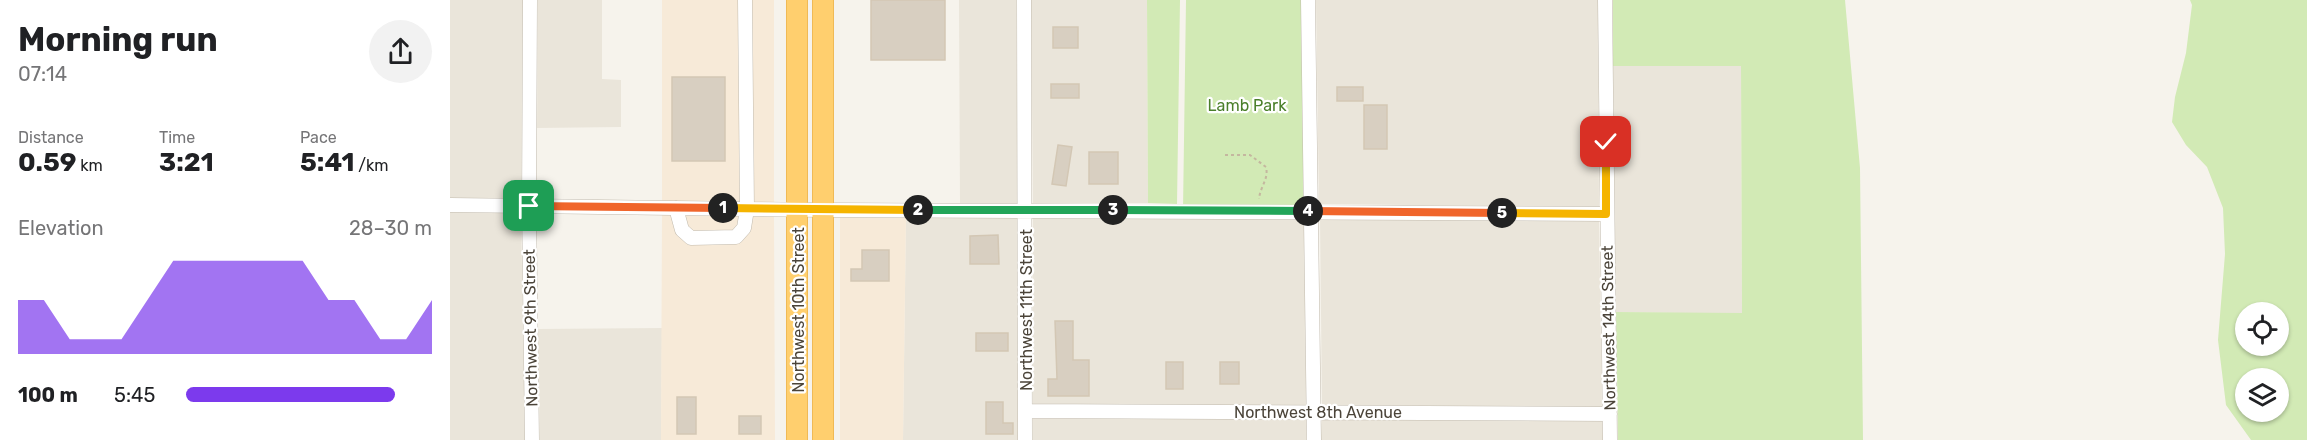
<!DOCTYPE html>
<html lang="en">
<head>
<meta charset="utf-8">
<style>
  :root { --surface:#fff; --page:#f2f2f2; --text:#202124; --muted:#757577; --accent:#7c3aed }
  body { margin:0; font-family:Rubik,sans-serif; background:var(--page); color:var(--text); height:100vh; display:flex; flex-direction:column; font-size:22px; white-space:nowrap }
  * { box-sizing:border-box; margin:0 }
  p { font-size:20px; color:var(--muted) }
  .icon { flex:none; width:33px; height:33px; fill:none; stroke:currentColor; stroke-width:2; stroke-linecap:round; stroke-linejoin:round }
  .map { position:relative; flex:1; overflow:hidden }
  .panel { display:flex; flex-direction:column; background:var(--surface); width:450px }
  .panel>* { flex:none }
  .fabs { position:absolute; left:1785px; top:302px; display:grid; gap:12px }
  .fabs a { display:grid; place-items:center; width:54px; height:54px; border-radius:50%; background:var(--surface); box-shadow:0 2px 4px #0004; font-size:30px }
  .pin { position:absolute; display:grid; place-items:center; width:51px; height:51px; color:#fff; margin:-26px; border-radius:12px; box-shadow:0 3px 9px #0006 }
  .km { position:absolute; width:30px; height:30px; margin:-15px; border-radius:50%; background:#222; color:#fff; font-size:16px; line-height:30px; text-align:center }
  .round { display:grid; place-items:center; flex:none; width:63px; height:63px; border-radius:32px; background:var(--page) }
  .head { display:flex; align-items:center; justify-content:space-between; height:102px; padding:0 18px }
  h1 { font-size:33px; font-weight:700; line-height:45px }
  .stats { display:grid; grid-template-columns:repeat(3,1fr); gap:9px; height:102px; padding:6px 18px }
  .stats div { display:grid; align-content:center }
  .stats b { font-size:26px; font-weight:700 }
  .stats small { font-size:16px; font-weight:400 }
  .stats p { font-size:16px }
  .chart { height:168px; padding:12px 18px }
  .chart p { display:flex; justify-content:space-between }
  .chart svg { width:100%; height:108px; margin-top:6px; fill:var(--accent); opacity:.7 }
  ul { padding:0 18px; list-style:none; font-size:20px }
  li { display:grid; grid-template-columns:96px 72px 1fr; align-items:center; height:45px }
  li i { height:15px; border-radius:8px; background:var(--accent) }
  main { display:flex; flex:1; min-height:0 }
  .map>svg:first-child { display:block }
  .residential { fill:#eae5da }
  .commercial { fill:#f7ead8 }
  .green { fill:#d2eab5; fill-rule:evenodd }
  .building { fill:#d8cfc1; stroke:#d3c7b4; stroke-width:1.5 }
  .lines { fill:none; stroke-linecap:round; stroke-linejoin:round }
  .minor-casing { stroke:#c2bbae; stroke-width:15 }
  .highway-casing { stroke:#e0a43c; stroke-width:22 }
  .path { stroke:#c4b79f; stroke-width:2; stroke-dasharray:3 3; stroke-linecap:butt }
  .minor { stroke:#fff; stroke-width:14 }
  .highway { stroke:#ffcf6e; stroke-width:21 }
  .split-1-casing { stroke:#fff; stroke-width:12 }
  .split-2-casing { stroke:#fff; stroke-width:12 }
  .split-3-casing { stroke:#fff; stroke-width:12 }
  .split-4-casing { stroke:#fff; stroke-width:12 }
  .split-5-casing { stroke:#fff; stroke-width:12 }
  .split-6-casing { stroke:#fff; stroke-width:12 }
  .split-1 { stroke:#f0652b; stroke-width:8 }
  .split-2 { stroke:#f5b400; stroke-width:8 }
  .split-3 { stroke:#22a559; stroke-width:8 }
  .split-4 { stroke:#22a559; stroke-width:8 }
  .split-5 { stroke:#f0652b; stroke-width:8 }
  .split-6 { stroke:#f5b400; stroke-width:8 }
  .labels { text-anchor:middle; stroke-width:4.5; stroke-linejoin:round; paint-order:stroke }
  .park-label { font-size:16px; fill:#4a7f2a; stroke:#fff }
  .street-label { font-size:16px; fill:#4b4439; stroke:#fff }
</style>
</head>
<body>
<main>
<section class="panel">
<div class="head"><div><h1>Morning run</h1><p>07:14</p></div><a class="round"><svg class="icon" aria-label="share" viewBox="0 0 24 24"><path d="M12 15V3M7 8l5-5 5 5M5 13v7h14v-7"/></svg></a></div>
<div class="stats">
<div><p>Distance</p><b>0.59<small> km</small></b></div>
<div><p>Time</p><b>3:21</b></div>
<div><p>Pace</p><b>5:41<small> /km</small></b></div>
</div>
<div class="chart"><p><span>Elevation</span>28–30 m</p>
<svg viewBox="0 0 160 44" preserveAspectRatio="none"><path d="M0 44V22L10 22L20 38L30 38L40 38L50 22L60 6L70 6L80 6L90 6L100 6L110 6L120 22L130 22L140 38L150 38L160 22V44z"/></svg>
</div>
<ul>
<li><b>100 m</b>5:45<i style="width:85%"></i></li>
</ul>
</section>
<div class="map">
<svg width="1857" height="440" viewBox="0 0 1857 440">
  <rect width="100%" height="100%" fill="#f6f3ec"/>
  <!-- residential -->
  <path class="residential" d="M0,0H73L71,199L0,198Z
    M88,0H152V79L171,80V127L87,128Z
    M509,0H566L568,203H510Z
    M581,0H697L698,203H583Z
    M866,0H1148L1149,207L869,204Z
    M1291,65L1292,314L1166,312L1163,66Z
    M0,212L71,213L75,440H0Z
    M456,216H568V440H453Z
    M583,216L855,217L856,405H583Z
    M870,218L1149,220L1152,407L872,405Z
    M212,328L211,440H90L88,329Z
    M583,418H856V440H583Z
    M872,418L1152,421L1153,440H871Z"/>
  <!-- commercial -->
  <path class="commercial" d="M212,0H324V202L212,201Z
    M212,214L324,216L325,440H211Z
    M390,216H456L453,440H390Z"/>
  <!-- green -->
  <path class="green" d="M697,0H730L727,204L698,203Z
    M736,0H858L862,211L733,210Z
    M1163,0H1395L1410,168L1413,440H1168L1166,312L1292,313L1291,66H1163Z
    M1740,0H1857V440H1801L1776,405L1768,340L1775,254L1773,208L1757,167L1736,145L1722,122L1725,97L1736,53L1742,5ZM1796,312H1828V345H1796ZM1796,378H1828V411H1796Z"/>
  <!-- building -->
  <path class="building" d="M421,0H495V60H421Z
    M603,27H628V48H603Z
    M222,77H275V161H222Z
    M601,84H629V98H601Z
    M887,87H913V101H887Z
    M914,105H937V149H914Z
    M608,145L622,147L616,186L602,184Z
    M639,152H668V184H639Z
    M548,235L549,264H520V236Z
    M412,250H439V281H401V269H412Z
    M605,321H623V360H639V396H598V379H607Z
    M526,333H558V351H526Z
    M716,362H733V389H716Z
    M770,362H789V384H770Z
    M227,397H246V434H227Z
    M536,402H553V423H563V434H536Z
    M289,416H311V434H289Z"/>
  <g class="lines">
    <defs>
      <path id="minor" d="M80,0L79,206L82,440
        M574,0L575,440
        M858,0L864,440
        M1155,0L1160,440
        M0,205L373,210L1156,214
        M226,208L232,230L241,238L286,237L294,228L297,209L295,0
        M576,411L1160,414"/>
      <path id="highway" d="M347,0V440
        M373,0V440"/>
    </defs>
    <!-- minor casing -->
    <use href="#minor" class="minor-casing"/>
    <!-- highway casing -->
    <use href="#highway" class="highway-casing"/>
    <!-- path -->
    <path class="path" d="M775,155H800L816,167C819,179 810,187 809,199"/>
    <!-- minor -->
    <use href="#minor" class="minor"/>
    <!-- highway -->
    <use href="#highway" class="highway"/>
  </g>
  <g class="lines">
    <defs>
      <path id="split-1" d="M79,206L273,208"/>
      <path id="split-2" d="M273,208L468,210"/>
      <path id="split-3" d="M468,210H663"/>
      <path id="split-4" d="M663,210L858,211"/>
      <path id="split-5" d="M858,211L1052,213"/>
      <path id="split-6" d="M1052,213L1156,214V142"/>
    </defs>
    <!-- split-1 casing -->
    <use href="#split-1" class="split-1-casing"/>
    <!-- split-2 casing -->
    <use href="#split-2" class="split-2-casing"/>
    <!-- split-3 casing -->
    <use href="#split-3" class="split-3-casing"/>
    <!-- split-4 casing -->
    <use href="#split-4" class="split-4-casing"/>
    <!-- split-5 casing -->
    <use href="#split-5" class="split-5-casing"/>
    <!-- split-6 casing -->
    <use href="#split-6" class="split-6-casing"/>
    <!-- split-1 -->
    <use href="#split-1" class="split-1"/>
    <!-- split-2 -->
    <use href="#split-2" class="split-2"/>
    <!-- split-3 -->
    <use href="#split-3" class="split-3"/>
    <!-- split-4 -->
    <use href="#split-4" class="split-4"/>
    <!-- split-5 -->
    <use href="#split-5" class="split-5"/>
    <!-- split-6 -->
    <use href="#split-6" class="split-6"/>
  </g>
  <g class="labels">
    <!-- park labels -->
    <g class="park-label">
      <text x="797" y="111">Lamb Park</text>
    </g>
    <!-- street labels -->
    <g class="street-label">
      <text transform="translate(348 310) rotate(-90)" y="6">Northwest 10th Street</text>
      <text transform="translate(576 310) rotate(-90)" y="6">Northwest 11th Street</text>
      <text transform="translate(80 328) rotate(-91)" y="6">Northwest 9th Street</text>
      <text transform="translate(1158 328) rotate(-91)" y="6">Northwest 14th Street</text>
      <text x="868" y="418">Northwest 8th Avenue</text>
    </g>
  </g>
</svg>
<div class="fabs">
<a><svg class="icon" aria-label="locate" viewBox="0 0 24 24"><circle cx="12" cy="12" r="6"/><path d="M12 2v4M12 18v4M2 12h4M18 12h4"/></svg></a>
<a><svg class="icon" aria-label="layers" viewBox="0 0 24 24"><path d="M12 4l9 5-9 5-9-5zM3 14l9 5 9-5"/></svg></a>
</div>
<div class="pin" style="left:79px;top:206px;background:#1e9e55"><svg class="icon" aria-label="arrive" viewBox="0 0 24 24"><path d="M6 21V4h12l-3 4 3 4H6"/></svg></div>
<div class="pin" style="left:1156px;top:142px;background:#d93025"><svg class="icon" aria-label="check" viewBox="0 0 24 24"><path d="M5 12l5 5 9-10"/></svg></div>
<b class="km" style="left:273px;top:208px">1</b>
<b class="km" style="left:468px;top:210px">2</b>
<b class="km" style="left:663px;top:210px">3</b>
<b class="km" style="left:858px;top:211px">4</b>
<b class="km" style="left:1052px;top:213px">5</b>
</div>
</main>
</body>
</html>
